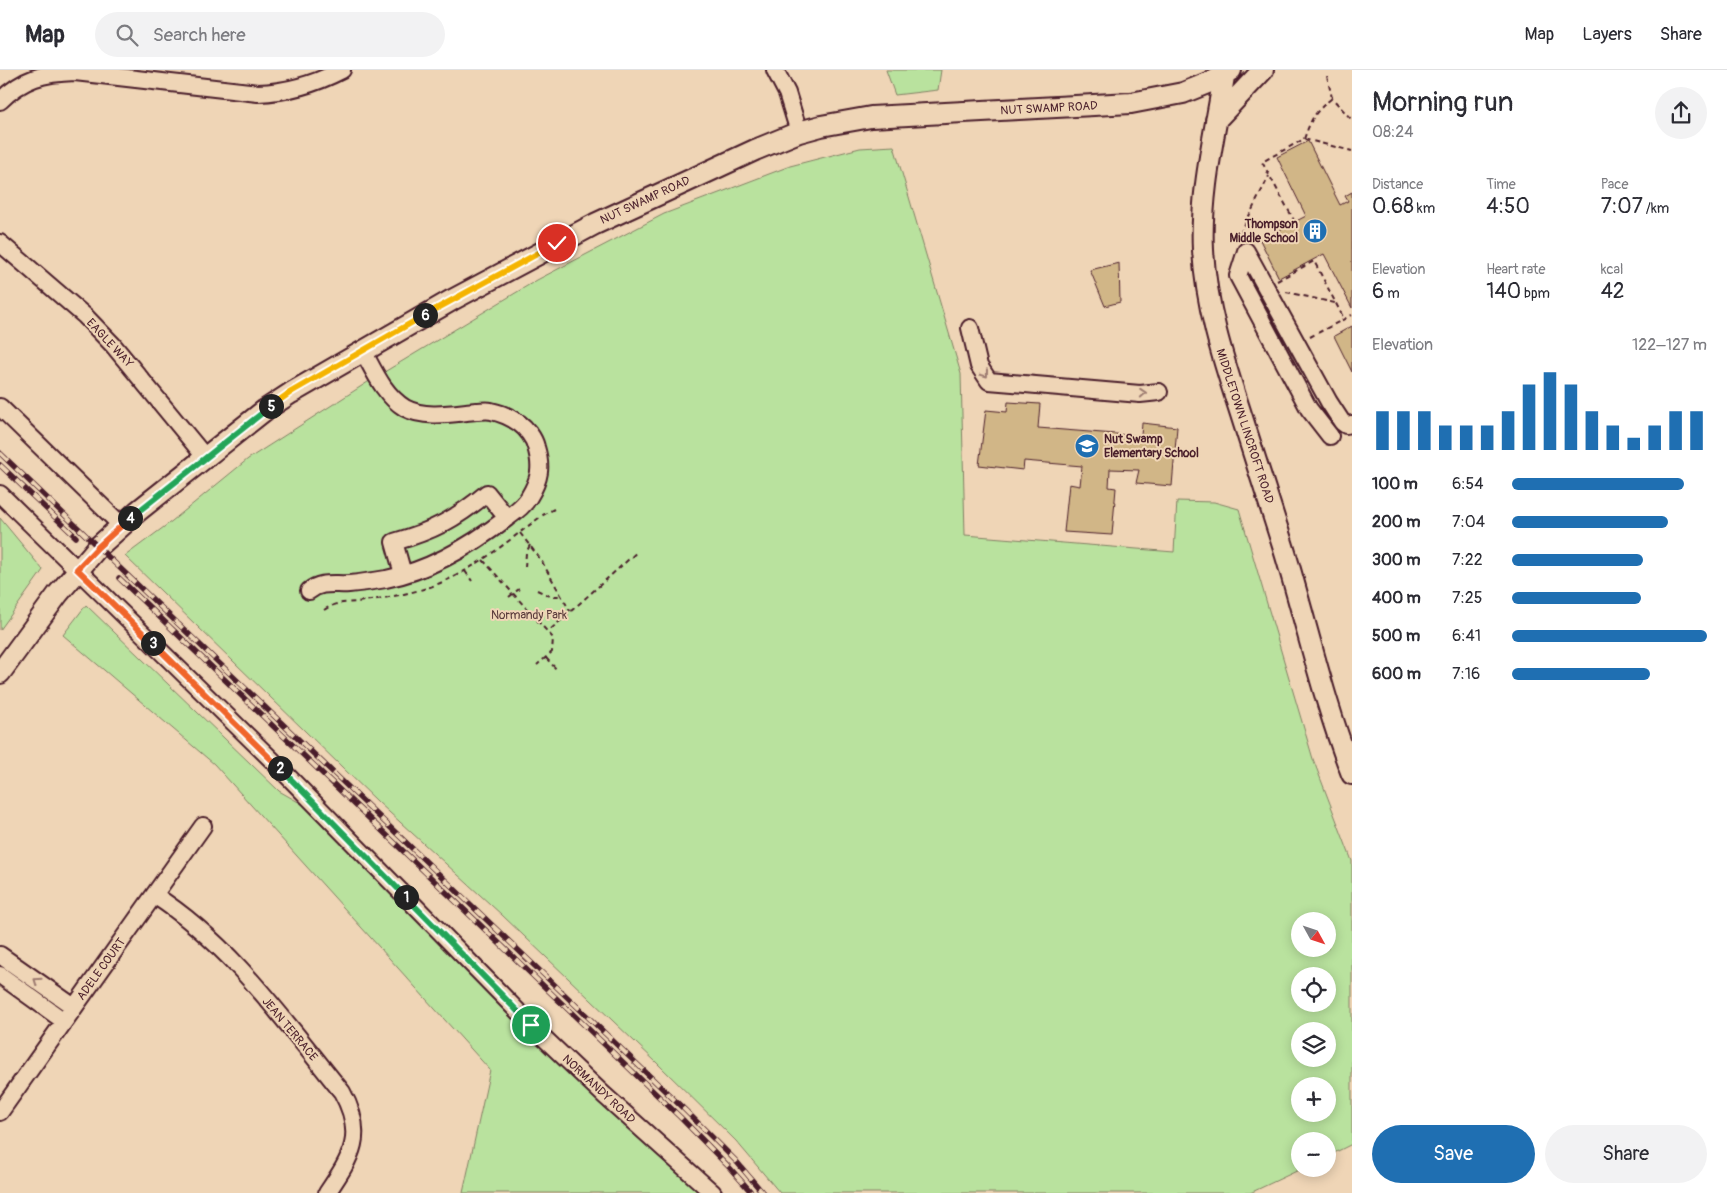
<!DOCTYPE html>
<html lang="en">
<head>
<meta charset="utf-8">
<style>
  :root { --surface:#fff; --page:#f2f2f3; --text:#2b2b33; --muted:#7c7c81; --line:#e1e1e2; --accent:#1f6fb2 }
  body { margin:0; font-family:Pangolin,sans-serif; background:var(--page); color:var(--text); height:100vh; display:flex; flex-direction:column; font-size:19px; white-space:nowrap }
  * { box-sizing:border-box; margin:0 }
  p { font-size:16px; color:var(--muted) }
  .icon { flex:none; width:28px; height:28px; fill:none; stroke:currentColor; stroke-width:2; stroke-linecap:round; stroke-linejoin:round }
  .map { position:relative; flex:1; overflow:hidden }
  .sheet { display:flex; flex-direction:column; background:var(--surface); width:375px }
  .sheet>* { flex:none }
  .needle { width:32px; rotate:130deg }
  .buttons { position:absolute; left:1291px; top:842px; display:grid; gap:10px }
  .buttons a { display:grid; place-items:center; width:45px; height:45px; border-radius:50%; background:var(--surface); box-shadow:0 2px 12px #0003; font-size:25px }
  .pin { position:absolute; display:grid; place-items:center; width:42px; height:42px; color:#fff; margin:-21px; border:2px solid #fff; border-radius:50%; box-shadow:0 1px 5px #0007 }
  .km { position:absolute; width:25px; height:25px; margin:-12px; border-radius:50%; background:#222; color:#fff; font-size:14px; line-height:25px; text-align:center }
  .round { display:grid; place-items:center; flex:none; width:52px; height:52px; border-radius:26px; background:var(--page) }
  .overview { display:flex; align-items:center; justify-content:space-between; height:85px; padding:0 20px }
  h1 { font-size:28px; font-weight:600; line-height:38px }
  .figures { display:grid; grid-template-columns:repeat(3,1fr); gap:8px; height:85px; padding:5px 20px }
  .figures div { display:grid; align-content:center }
  .figures b { font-size:21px; font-weight:600 }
  .figures small { font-size:14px; font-weight:400 }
  .figures p { font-size:14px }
  .chart { height:140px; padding:10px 20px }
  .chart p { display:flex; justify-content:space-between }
  .chart svg { width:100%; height:90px; margin-top:5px; stroke:var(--accent); stroke-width:6 }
  .primary-button { display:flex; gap:10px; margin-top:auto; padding:10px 20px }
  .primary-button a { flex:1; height:58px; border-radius:30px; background:var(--accent); color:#fff; font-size:20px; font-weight:600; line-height:58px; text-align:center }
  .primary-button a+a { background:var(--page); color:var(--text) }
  ul { padding:0 20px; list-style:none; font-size:16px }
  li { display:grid; grid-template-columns:80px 60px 1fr; align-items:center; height:38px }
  li i { height:12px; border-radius:6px; background:var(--accent) }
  header { display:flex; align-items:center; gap:30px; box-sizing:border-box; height:70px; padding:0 25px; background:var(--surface); border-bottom:1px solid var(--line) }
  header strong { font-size:24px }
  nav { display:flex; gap:28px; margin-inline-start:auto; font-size:18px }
  .search { width:350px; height:45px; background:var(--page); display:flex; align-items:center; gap:12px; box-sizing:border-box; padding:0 18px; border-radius:28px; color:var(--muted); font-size:19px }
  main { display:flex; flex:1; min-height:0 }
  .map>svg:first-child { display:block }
  .green { fill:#b9e29e; stroke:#828064; fill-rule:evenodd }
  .building { fill:#d1b687; stroke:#4a1f2b }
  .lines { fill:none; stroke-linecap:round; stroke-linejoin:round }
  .minor-casing { stroke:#4a1f2b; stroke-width:20 }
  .major-casing { stroke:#4a1f2b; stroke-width:24 }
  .path { stroke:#4a1f2b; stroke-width:2; stroke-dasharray:5 4; stroke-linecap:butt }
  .minor { stroke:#efd5b6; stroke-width:16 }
  .major { stroke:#efd5b6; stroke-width:20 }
  .rail-casing { stroke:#4a1f2b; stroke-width:5.5 }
  .rail { stroke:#efd5b6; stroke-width:4; stroke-dasharray:11; stroke-linecap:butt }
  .oneway { stroke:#9c7a70 }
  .split-1-casing { stroke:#fff; stroke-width:10 }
  .split-2-casing { stroke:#fff; stroke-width:10 }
  .split-3-casing { stroke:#fff; stroke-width:10 }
  .split-4-casing { stroke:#fff; stroke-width:10 }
  .split-5-casing { stroke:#fff; stroke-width:10 }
  .split-6-casing { stroke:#fff; stroke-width:10 }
  .split-7-casing { stroke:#fff; stroke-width:10 }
  .split-1 { stroke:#22a559; stroke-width:6 }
  .split-2 { stroke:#22a559; stroke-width:6 }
  .split-3 { stroke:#f0652b; stroke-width:6 }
  .split-4 { stroke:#f0652b; stroke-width:6 }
  .split-5 { stroke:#22a559; stroke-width:6 }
  .split-6 { stroke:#f5b400; stroke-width:6 }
  .split-7 { stroke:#f5b400; stroke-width:6 }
  .labels { text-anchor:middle; stroke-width:4; stroke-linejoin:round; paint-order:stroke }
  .street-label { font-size:12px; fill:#4a1f2b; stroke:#efd5b6 }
  .poi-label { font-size:12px; font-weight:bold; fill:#4a1f2b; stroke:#efd5b6; text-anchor:end }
  .park-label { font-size:12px; fill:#5b3c3c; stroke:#efd5b6 }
</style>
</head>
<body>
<header>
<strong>Map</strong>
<div class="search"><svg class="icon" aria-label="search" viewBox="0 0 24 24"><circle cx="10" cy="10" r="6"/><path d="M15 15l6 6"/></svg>Search here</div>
<nav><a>Map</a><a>Layers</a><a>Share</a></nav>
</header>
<main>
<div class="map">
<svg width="1352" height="1123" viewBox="0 0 1352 1123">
  <rect width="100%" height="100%" fill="#efd5b6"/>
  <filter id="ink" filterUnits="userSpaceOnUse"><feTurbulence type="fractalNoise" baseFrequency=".02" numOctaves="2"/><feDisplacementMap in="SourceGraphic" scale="10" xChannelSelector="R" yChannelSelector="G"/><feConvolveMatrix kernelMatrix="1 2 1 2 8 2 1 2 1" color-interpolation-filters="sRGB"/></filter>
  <g filter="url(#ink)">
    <!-- green -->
    <path class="green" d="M886,0H941L938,20L895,25Z
      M894,76L961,304L965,465L1174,482L1177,431L1214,432L1239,439L1313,689L1352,791V1074L1328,1086V1071H1300L1301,1099L1250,1123H780L736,1071L657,993L502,845L378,732L125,486L172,451L248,389L371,310L537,210L664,144L790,96L860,78ZM1300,851H1328V879H1300ZM1300,906H1328V934H1300ZM1300,961H1328V989H1300ZM1300,1016H1328V1044H1300Z
      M0,448L43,500L0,560Z
      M86,535L279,721L302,734L510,943L702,1123H463L490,1000L214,694L63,565Z"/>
    <!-- building -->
    <path class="building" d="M1308,71L1340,135L1348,131L1345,126L1352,122V238L1324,184L1279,208L1260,170L1306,146L1277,87Z
      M1119,193L1120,232L1105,236L1090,200Z
      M1352,256V302L1334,266Z
      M1008,332L1040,334L1038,358L1141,366L1142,353L1177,357L1172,416L1136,413L1139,400L1110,399L1109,417L1116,418L1112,465L1064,462L1069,414L1080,416L1082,396L1024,391L1023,400L979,395L986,340L1007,342Z"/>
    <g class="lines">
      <defs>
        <path id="minor" d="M775,0L787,23L799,62
          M0,31C23,8 44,3 75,2L258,23C289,22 315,14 342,0
          M0,173L85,246L113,275L205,387
          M1246,181L1238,206L1309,339L1330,366
          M1246,181L1329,332L1342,352L1346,355L1352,354
          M970,258L979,296L989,311L1140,324L1159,322
          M0,337L121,455
          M0,424L273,691L543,967L604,1025L713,1123
          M403,504L394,472C433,461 456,449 487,423L507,448
          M309,521C321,511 334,515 349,514C361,513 374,511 386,509C431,500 472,475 507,448C515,442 524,436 529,427C540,409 542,397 536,377C534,368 526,358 519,353C510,347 501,343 491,341C487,340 481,341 476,341C454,343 425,349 405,338C384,325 374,301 363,281
          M154,825C231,874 285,952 342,1022C366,1065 352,1086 327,1123
          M0,885L74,937
          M0,905L64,951
          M0,1042L203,756"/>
        <path id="major" d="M1225,0C1216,60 1200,119 1203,180C1206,235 1222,286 1239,338C1254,384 1268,430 1283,476C1306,551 1323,630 1352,704
          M1216,50L1263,0
          M0,603L58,524L98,477L138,441L265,340L291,323L452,230L595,154L755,80L799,62L821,56L871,47L1131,33L1183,23L1210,12L1231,0"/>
      </defs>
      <!-- minor casing -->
      <use href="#minor" class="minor-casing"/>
      <!-- major casing -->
      <use href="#major" class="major-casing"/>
      <!-- path -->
      <path class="path" d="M1327,6L1332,28L1352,50
        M1304,69C1312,47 1314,43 1332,28
        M1295,152L1262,92L1304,69L1352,81
        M1240,164L1269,106
        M1277,211L1314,191L1344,249
        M1286,222L1335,233
        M1310,267L1352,245
        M520,463L541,490L570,541
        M483,490L553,568L552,582L537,595
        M525,497L526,483L530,475
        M465,501L472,511
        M537,520L550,526H561
        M509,527L519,519
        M324,540C339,530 347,534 364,531C385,528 407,524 427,518C472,503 506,472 543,445L554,439
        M551,559L638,481
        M546,588L558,601"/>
      <!-- minor -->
      <use href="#minor" class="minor"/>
      <!-- major -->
      <use href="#major" class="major"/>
      <defs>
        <path id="rail" d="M0,383L686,1041L736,1091L763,1123
          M0,395L76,467
          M119,508L680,1047L729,1097L752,1123"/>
      </defs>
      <!-- rail casing -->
      <use href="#rail" class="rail-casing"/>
      <!-- rail -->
      <use href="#rail" class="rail"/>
    </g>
    <!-- one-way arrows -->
    <defs><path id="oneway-chevron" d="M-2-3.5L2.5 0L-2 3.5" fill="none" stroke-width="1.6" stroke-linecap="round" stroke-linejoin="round" transform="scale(1.25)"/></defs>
    <g class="oneway">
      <use href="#oneway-chevron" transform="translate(985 304) rotate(53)"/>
      <use href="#oneway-chevron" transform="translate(1143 323) rotate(-4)"/>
      <use href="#oneway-chevron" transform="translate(37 911) rotate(-145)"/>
    </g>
  </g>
  <g class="lines" filter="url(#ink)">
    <defs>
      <path id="split-1" d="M406,827L531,955"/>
      <path id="split-2" d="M280,698L406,827"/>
      <path id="split-3" d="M153,573L280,698"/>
      <path id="split-4" d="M130,448L98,477L77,499L153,573"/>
      <path id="split-5" d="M130,448L271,336"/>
      <path id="split-6" d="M271,336L291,322L425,245"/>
      <path id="split-7" d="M425,245L557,173"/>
    </defs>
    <!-- split-1 casing -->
    <use href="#split-1" class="split-1-casing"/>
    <!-- split-2 casing -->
    <use href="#split-2" class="split-2-casing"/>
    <!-- split-3 casing -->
    <use href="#split-3" class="split-3-casing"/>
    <!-- split-4 casing -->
    <use href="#split-4" class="split-4-casing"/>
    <!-- split-5 casing -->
    <use href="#split-5" class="split-5-casing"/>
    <!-- split-6 casing -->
    <use href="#split-6" class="split-6-casing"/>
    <!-- split-7 casing -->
    <use href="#split-7" class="split-7-casing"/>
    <!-- split-1 -->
    <use href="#split-1" class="split-1"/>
    <!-- split-2 -->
    <use href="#split-2" class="split-2"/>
    <!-- split-3 -->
    <use href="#split-3" class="split-3"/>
    <!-- split-4 -->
    <use href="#split-4" class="split-4"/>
    <!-- split-5 -->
    <use href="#split-5" class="split-5"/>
    <!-- split-6 -->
    <use href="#split-6" class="split-6"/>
    <!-- split-7 -->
    <use href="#split-7" class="split-7"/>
  </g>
  <!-- icons -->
  <defs>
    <symbol id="building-disc" viewBox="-11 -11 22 22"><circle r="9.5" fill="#1f6fb2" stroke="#efd5b6"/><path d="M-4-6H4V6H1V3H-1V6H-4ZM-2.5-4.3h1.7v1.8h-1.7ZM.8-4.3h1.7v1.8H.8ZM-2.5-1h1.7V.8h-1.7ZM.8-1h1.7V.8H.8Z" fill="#fff"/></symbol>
    <symbol id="school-disc" viewBox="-11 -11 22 22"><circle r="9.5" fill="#1f6fb2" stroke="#efd5b6"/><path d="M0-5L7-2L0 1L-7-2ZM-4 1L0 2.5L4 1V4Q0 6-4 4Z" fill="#fff"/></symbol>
  </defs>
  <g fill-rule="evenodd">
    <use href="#building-disc" x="1301" y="147" width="28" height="28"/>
    <use href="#school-disc" x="1073" y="362" width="28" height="28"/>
  </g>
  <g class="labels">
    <!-- street labels -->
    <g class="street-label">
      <text transform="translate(1049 38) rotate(-3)" y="4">NUT SWAMP ROAD</text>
      <text transform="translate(645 130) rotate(-25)" y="4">NUT SWAMP ROAD</text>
      <text transform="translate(110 273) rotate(47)" y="4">EAGLE WAY</text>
      <text transform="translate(1245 356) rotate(72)" y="4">MIDDLETOWN LINCROFT ROAD</text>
      <text transform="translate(101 899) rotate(-54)" y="4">ADELE COURT</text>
      <text transform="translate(290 959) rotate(50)" y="4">JEAN TERRACE</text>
      <text transform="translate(599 1019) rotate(43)" y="4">NORMANDY ROAD</text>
    </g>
    <!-- poi labels -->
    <g class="poi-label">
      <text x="1298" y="158">Thompson<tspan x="1298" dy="14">Middle School</tspan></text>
      <text x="1104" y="373" text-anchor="start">Nut Swamp<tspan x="1104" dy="14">Elementary School</tspan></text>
    </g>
    <!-- park labels -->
    <g class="park-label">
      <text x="529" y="549">Normandy Park</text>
    </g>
  </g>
</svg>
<div class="buttons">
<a><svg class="needle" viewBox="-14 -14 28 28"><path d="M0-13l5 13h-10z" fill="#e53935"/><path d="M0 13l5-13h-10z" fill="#7c7c81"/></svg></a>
<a><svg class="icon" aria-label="locate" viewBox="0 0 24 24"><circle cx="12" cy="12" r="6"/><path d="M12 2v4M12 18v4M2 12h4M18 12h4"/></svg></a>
<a><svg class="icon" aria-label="layers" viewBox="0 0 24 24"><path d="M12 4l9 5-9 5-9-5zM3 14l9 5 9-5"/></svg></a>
<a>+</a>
<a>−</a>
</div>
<div class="pin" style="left:531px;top:955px;background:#1e9e55"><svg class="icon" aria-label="arrive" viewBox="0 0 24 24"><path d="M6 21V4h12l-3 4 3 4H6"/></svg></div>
<div class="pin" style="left:557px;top:173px;background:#d93025"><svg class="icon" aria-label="check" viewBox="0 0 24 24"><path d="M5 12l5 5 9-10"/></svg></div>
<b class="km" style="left:406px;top:827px">1</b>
<b class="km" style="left:280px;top:698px">2</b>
<b class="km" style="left:153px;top:573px">3</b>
<b class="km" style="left:130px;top:448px">4</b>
<b class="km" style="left:271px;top:336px">5</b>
<b class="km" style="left:425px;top:245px">6</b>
</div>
<section class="sheet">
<div class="overview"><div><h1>Morning run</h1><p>08:24</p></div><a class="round"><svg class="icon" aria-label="share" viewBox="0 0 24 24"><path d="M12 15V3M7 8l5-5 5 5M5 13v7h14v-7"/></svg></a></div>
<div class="figures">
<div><p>Distance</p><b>0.68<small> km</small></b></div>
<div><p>Time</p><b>4:50</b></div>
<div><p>Pace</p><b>7:07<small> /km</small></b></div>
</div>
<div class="figures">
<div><p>Elevation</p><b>6<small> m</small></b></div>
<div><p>Heart rate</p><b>140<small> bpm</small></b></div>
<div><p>kcal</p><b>42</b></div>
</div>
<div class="chart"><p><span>Elevation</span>122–127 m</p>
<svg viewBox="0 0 160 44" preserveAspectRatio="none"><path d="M5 44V25M15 44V25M25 44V25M35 44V32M45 44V32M55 44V32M65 44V25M75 44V12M85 44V6M95 44V12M105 44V25M115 44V32M125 44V38M135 44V32M145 44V25M155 44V25"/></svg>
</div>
<ul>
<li><b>100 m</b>6:54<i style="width:88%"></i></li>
<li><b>200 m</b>7:04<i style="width:80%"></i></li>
<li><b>300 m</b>7:22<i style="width:67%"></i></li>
<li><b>400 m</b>7:25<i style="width:66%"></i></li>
<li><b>500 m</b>6:41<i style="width:100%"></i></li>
<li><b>600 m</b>7:16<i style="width:71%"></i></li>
</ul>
<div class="primary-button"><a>Save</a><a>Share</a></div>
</section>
</main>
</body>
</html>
